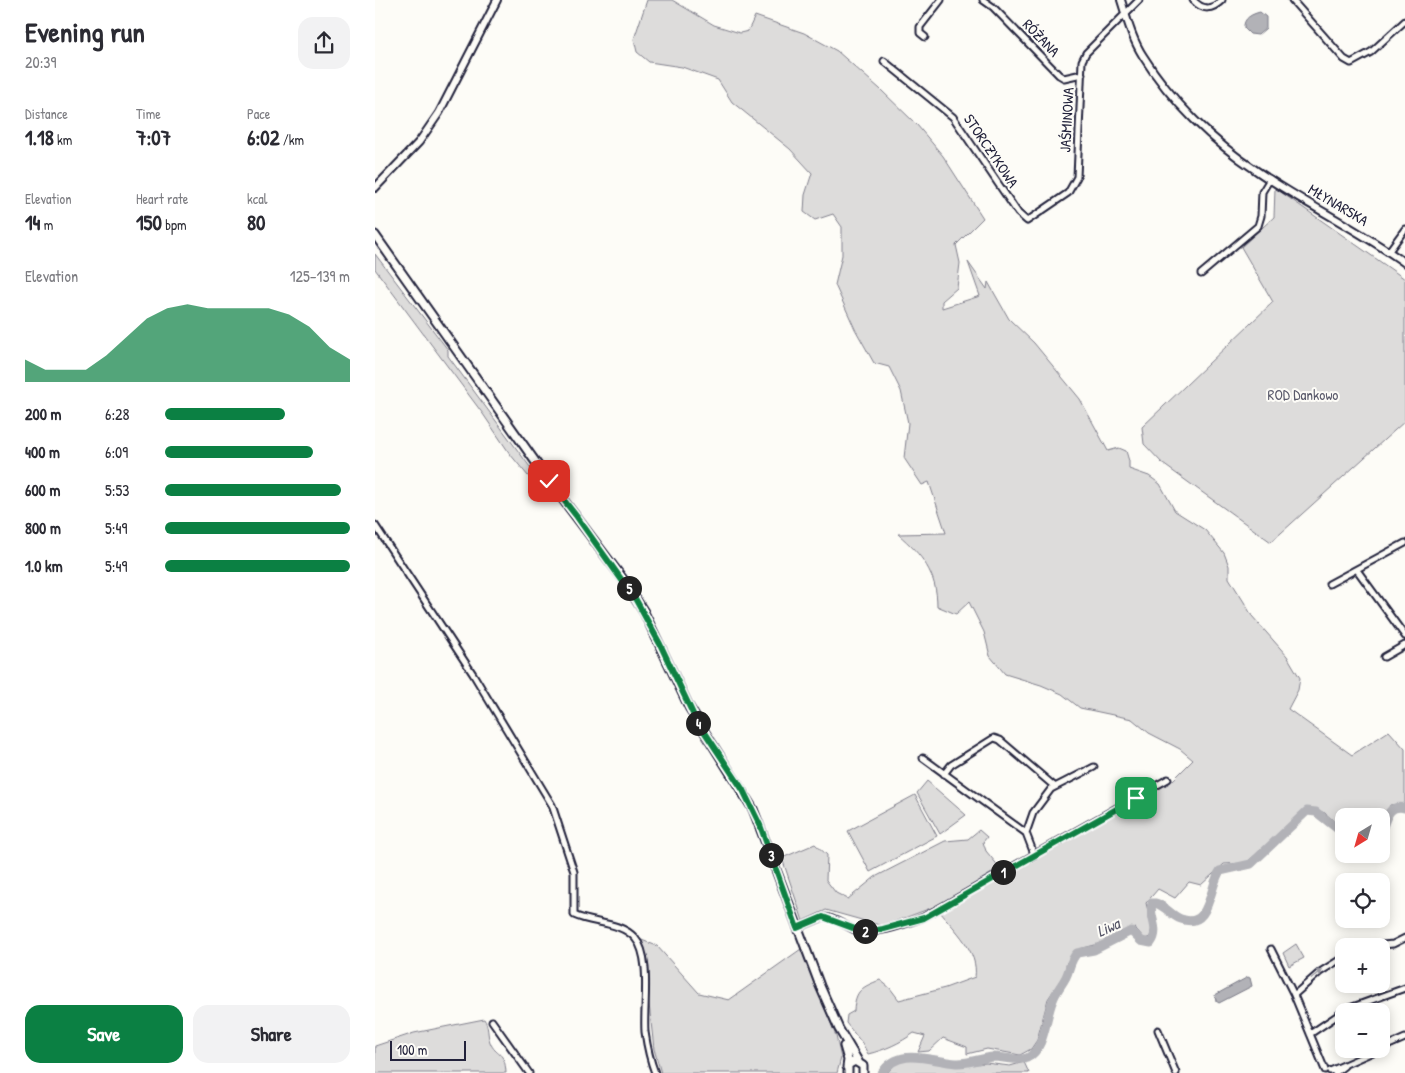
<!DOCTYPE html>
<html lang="en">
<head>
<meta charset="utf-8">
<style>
  :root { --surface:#fff; --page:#f2f2f3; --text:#2b2b33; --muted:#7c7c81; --accent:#0b8043 }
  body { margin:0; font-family:"Patrick Hand",sans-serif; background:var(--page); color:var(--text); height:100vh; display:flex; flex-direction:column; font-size:19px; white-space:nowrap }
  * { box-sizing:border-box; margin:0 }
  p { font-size:16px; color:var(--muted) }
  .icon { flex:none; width:28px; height:28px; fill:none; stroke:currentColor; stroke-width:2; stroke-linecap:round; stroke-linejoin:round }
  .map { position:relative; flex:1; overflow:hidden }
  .side { display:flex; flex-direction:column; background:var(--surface); width:375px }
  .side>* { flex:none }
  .needle { width:32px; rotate:217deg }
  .buttons { position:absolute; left:960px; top:808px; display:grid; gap:10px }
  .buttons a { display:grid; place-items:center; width:55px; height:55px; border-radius:10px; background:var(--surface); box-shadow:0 2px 12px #0003; font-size:25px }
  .scale { position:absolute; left:15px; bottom:12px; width:76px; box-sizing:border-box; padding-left:5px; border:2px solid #22223b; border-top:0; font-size:14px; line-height:18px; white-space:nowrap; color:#22223b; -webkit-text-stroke:4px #fdfcf7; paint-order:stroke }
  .pin { position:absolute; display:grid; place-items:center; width:42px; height:42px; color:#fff; margin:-21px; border-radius:10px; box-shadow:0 2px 8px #0006 }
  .km { position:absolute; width:25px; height:25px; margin:-12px; border-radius:50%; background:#222; color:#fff; font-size:14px; line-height:25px; text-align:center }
  .round { display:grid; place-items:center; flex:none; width:52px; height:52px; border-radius:15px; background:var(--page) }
  .overview { display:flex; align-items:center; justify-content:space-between; height:85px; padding:0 25px }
  h1 { font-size:28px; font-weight:700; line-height:38px }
  .metrics { display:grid; grid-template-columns:repeat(3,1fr); gap:8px; height:85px; padding:5px 25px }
  .metrics div { display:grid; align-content:center }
  .metrics b { font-size:21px; font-weight:700 }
  .metrics small { font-size:14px; font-weight:400 }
  .metrics p { font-size:14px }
  .chart { height:140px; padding:10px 25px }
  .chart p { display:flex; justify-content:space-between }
  .chart svg { width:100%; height:90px; margin-top:5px; fill:var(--accent); opacity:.7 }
  .cta { display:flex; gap:10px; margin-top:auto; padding:10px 25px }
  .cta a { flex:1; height:58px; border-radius:15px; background:var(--accent); color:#fff; font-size:20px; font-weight:700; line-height:58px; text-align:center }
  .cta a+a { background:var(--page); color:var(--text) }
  ul { padding:0 25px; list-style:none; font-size:16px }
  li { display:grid; grid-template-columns:80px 60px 1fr; align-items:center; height:38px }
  li i { height:12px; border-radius:6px; background:var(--accent) }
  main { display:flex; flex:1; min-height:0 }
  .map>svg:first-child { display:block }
  .green { fill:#dddcdb; stroke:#807f8b }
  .water { fill:#b2b2b7; stroke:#787885 }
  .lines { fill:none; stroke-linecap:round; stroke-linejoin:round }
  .river { stroke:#b2b2b7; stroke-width:9 }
  .minor-casing { stroke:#22223b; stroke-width:9 }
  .tertiary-casing { stroke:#22223b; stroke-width:10 }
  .secondary-casing { stroke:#22223b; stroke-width:11 }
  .minor { stroke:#fdfcf7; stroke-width:5 }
  .tertiary { stroke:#fdfcf7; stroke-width:6 }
  .secondary { stroke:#fdfcf7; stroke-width:7 }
  .oneway { fill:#9a9aa2 }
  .route-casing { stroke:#fff; stroke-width:10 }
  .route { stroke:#0b8043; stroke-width:6 }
  .labels { text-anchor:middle; stroke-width:4; stroke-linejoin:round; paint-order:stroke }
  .street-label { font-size:15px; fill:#22223b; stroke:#fdfcf7 }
  .park-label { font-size:15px; fill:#5a5a6b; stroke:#fdfcf7 }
  .water-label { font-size:16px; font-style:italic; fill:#545466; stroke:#fdfcf7 }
</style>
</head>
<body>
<main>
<section class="side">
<div class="overview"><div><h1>Evening run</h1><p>20:39</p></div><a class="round"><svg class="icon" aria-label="share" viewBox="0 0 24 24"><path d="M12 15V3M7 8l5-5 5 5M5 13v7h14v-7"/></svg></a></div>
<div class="metrics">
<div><p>Distance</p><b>1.18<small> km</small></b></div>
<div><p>Time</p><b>7:07</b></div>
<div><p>Pace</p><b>6:02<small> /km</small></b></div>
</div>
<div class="metrics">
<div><p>Elevation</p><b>14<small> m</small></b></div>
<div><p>Heart rate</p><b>150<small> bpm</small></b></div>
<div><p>kcal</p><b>80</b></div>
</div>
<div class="chart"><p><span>Elevation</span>125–139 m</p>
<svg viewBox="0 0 160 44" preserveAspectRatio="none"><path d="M0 44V33L10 38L20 38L30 38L40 31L50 22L60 13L70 8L80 6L90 8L100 8L110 8L120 8L130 11L140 17L150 27L160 33V44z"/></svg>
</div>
<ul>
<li><b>200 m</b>6:28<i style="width:65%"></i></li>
<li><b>400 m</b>6:09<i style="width:80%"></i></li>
<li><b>600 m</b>5:53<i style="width:95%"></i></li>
<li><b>800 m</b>5:49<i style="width:100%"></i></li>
<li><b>1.0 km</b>5:49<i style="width:100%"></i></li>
</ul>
<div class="cta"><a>Save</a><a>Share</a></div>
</section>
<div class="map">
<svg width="1030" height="1073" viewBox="0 0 1030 1073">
  <rect width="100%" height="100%" fill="#fdfcf7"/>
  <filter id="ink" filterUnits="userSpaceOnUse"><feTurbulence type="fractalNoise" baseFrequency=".02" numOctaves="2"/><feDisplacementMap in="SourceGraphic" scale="10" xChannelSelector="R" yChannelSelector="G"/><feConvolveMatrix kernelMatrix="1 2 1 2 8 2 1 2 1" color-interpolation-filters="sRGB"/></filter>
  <g filter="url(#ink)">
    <!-- green -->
    <path class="green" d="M272,0H297L339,25L365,33L373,31L380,16L429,33L462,51L505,89L542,125L568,156L608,218L581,245L585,263L582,288L567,301V308L605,296L593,262L612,289L613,282L634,319L659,343L705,399L733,451L744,448L751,451L754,461V469L774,476L785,484L800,511L830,530L849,553L854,566V578L869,602L877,616L912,656L925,678L923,690L913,709L977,755L1014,731L1030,749V803L1015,805L1006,825V816H969V830L950,813L936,808L924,816L871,863L849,864L826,885L814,882L800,898L783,889L771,903L777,927L775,937L770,939L760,928L720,945L704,949L692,962L689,974L673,999L662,1040L656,1049L645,1055L612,1049L592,1054V1047L568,1038L554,1051L543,1052L550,1036L539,1033C525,1043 510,1050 493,1054L487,1043L471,1023L472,1015L479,1011C480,990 487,987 505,980L515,988L524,1000L570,988L600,977C604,952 580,930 565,912L798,780L818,760L805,749L774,733L757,719L705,708L687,694L666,685L630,674L615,656L609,632L594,602L581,614L562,606C562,573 547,555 523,534L571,533L554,482L547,485L529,458L533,423L526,391L514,367L499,363L480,329L460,285L467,255V227L458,214L440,220L429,212L430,195L437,173L415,149L357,102L343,80L307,67L274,62L262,52L259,39Z
      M900,188L1030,279V421L896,542L788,464L769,444L767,427L898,302L866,247L899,217Z
      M0,254L73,350V356L169,486L170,493H167L135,454L108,414L0,269Z
      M552,781L591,815L565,834L542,793Z
      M540,795L562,836L495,872L473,831Z
      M604,830L612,837L608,842L611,851L625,868L564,905L508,926L451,910L428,921L407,858L440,844L452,855L451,880L461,893L473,899L500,877L570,841L593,839Z
      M264,939L282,946L324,993L354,1000L426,949L461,1036L466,1058L462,1073H286L279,1049L268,950Z
      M921,944L929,958L914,966L908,953Z
      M109,1019C114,1026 112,1034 115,1042C121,1057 130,1050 131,1073H0V1046L39,1033Z
      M539,1059L580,1066L611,1063L635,1066L649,1062L654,1073H512L523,1061Z"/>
    <!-- water -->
    <path class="water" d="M885,12L891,17V28L883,35L875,34L869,28C868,18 877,14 885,12Z
      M873,977L875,978L877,986L844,1003L841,1001L840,995Z"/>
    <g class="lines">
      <!-- river -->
      <path class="river" d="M1006,831C1012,819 1012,804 1030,808
        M507,1073C524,1046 555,1061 581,1063C593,1064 606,1058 618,1057C630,1057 641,1062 652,1058C671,1049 670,1017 678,1000C681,991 687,985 691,977C695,969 695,960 702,953L719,950L756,931L766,941L776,943C786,929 773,916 777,903H780C790,905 796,916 806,919C836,930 834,886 845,871L876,864L932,811L941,812L969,834"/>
      <defs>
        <path id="minor" d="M608,0L618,7L684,75L689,78L707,74
          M818,0C828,11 837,10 847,0
          M917,0L969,59L976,63L996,52L1030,21
          M550,37L545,33V27L566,0
          M509,61L578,117L643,213L652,221L693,193L702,177L707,61L711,53L764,0
          M1014,251L1030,229
          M826,274L883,226L886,216L887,192L895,179
          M0,525L98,674L177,805L199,872V915C217,924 245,921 260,938C277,957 268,1007 270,1032C272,1046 275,1060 280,1073
          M982,570L1030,636
          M954,584L1030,543
          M1009,657L1030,645
          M548,758L651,833
          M569,774L576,765L619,738L625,740L679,786
          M659,854L651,833L658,813L676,789L719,767
          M422,928L448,917C459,917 470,926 480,930C501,936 530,924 549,917L793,779
          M997,946L1018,944L1030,938
          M896,949L919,995L950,1070
          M919,995L945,972L969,957
          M117,1021L154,1073
          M783,1030L801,1073
          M935,1034L972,1009L1030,988
          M955,1071L1030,1038
          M960,1073L969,1066"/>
        <path id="tertiary" d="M746,0C752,19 757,39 768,56C796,101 838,142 882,171C930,204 983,229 1030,263
          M0,188L44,142L64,113L122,0"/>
        <path id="secondary" d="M0,235L174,481L248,579L269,612L314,707L378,809L445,986L464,1029L483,1061
          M469,1046L473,1060L472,1067
          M473,1073V1065L480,1061L488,1066V1073"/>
      </defs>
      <!-- minor casing -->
      <use href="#minor" class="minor-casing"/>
      <!-- tertiary casing -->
      <use href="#tertiary" class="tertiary-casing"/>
      <!-- secondary casing -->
      <use href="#secondary" class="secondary-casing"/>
      <!-- minor -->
      <use href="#minor" class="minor"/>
      <!-- tertiary -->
      <use href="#tertiary" class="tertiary"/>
      <!-- secondary -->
      <use href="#secondary" class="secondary"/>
    </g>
    <!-- one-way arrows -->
    <defs><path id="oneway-solid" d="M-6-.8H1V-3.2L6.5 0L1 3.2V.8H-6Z" transform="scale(1.25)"/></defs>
    <use class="oneway" href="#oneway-solid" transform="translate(942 974) rotate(-39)"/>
  </g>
  <g class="lines" filter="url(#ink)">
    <defs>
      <path id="route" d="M174,481L202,517L261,600L285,644L319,716L368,790L385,825L422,928L448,917L483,930L492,932L508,929L549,918L761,798"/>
    </defs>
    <!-- route casing -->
    <use href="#route" class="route-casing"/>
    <!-- route -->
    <use href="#route" class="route"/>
  </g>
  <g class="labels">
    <!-- street labels -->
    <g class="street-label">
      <text transform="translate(666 38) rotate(46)" y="5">RÓŻANA</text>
      <text transform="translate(692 120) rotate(-87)" y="5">JAŚMINOWA</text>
      <text transform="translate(616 151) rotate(56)" y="5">STORCZYKOWA</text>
      <text transform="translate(963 205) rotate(31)" y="5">MŁYNARSKA</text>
    </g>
    <!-- park labels -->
    <g class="park-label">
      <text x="928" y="400">ROD Dankowo</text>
    </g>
    <!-- water labels -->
    <g class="water-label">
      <text transform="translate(733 927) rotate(-25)" y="6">Liwa</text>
    </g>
  </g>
</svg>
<div class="buttons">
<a><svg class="needle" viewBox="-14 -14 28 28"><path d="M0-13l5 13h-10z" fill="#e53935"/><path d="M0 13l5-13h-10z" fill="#7c7c81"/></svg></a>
<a><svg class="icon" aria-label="locate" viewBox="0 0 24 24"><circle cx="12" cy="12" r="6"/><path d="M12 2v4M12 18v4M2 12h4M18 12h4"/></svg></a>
<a>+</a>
<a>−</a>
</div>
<div class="scale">100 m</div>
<div class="pin" style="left:761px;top:798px;background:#1e9e55"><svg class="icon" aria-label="arrive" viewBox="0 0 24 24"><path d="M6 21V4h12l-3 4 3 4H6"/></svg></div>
<div class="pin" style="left:174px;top:481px;background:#d93025"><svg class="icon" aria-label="check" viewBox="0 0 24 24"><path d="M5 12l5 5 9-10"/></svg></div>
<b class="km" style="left:628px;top:872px">1</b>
<b class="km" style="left:490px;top:931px">2</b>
<b class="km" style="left:396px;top:855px">3</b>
<b class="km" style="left:323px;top:723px">4</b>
<b class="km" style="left:254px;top:588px">5</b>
</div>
</main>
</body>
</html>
